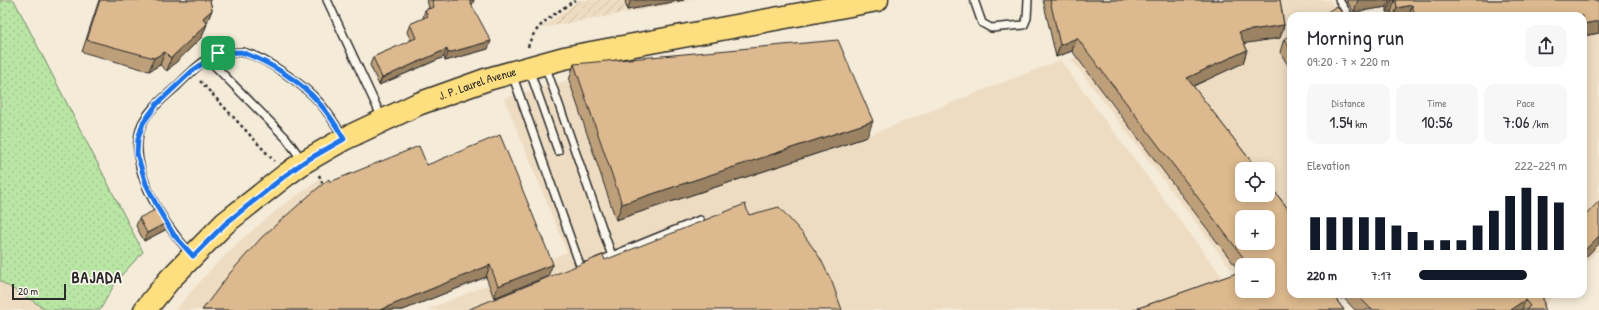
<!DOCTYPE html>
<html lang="en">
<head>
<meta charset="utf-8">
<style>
  :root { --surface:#fff; --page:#f7f7f7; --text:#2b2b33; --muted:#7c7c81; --accent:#111827 }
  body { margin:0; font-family:"Patrick Hand",sans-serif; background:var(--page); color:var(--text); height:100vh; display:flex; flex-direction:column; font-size:15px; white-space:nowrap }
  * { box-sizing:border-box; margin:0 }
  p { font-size:13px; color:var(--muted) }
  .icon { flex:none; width:22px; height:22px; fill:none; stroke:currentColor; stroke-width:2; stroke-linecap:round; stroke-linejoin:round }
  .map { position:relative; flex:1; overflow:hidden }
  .side { position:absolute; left:1287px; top:12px; width:300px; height:286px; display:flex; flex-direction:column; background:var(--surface); border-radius:12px; box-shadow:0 2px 10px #0003 }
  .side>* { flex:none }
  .fabs { position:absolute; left:1235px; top:162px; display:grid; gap:8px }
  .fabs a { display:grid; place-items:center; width:40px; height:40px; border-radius:8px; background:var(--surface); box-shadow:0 2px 10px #0003; font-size:20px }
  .scale { position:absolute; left:12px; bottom:10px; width:54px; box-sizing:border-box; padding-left:4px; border:2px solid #2b2b2b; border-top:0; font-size:11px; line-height:14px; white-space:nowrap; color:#2b2b2b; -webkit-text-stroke:3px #fbf7ec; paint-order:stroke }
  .pin { position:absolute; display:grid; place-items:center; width:34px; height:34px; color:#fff; margin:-17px; border-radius:8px; box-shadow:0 2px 6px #0006 }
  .round { display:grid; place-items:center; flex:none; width:42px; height:42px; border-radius:12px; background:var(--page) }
  .overview { display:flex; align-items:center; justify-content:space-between; height:68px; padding:0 20px }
  h1 { font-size:22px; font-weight:600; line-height:30px }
  .stats { display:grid; grid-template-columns:repeat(3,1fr); gap:6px; height:68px; padding:4px 20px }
  .stats div { display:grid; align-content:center; border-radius:10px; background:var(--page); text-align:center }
  .stats b { font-size:17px; font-weight:600 }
  .stats small { font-size:11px; font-weight:400 }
  .stats p { font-size:11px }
  .chart { height:112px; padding:8px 20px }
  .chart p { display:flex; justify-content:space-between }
  .chart svg { width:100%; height:72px; margin-top:4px; stroke:var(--accent); stroke-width:6 }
  ul { padding:0 20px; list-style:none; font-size:13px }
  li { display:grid; grid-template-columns:64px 48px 1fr; align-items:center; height:30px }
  li i { height:10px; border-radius:5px; background:var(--accent) }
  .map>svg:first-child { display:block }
  .built { fill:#eedcc2; fill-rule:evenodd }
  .industrial { fill:url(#industrial-furrows) }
  .grass { fill:url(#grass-dots); stroke:#728868 }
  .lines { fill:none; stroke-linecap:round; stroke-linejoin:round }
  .lane-casing { stroke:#2b2b2b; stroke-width:10 }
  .primary-casing { stroke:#2b2b2b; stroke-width:25 }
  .path { stroke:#2b2b2b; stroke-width:2.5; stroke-dasharray:3 3; stroke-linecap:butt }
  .lane { stroke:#fbf7ec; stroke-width:7 }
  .primary { stroke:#fedf80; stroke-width:22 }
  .wall { fill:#bd9f7a; stroke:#2b2b2b; fill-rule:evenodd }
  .shaded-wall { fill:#9a8263; stroke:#2b2b2b }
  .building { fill:#dcb98e; stroke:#2b2b2b; fill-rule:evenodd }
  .route-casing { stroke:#fff; stroke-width:8 }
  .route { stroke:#1a73e8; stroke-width:5 }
  .labels { text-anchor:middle; stroke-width:3.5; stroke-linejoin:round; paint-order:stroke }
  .street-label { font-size:12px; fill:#2b2b2b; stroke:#fbf7ec }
  .district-label { font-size:16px; font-weight:bold; letter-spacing:1px; fill:#2b2b2b; stroke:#fbf7ec }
</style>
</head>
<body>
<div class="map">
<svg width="1599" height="310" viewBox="0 0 1599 310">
  <defs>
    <pattern id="industrial-furrows" width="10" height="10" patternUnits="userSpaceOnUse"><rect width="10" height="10" fill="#eedcc2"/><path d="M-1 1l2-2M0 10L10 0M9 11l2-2" fill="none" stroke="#ccbda7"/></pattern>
    <pattern id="grass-dots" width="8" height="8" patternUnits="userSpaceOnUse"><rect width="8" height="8" fill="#b9e6a4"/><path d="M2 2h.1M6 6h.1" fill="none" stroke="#9fc58d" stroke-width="1.8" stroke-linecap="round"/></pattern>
  </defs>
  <rect width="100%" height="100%" fill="#f5ebd9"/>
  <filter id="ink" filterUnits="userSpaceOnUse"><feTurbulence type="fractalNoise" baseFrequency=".025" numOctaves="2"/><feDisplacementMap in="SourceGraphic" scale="8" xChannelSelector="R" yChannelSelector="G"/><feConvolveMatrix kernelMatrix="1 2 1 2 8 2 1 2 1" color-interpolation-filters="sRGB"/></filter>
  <g filter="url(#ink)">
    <!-- built -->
    <path class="built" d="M1214,0H1330L1341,16H1291V294L1286,310L1268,291V265H1242V283L1071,59ZM1242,169H1268V195H1242ZM1242,217H1268V243H1242Z
      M1599,0V249L1583,266V16Z
      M832,56L867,136L1060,60L1247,310H426L567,252L504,98L569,80Z
      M322,178L376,310H175L214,266L241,240L279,208Z
      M0,281L47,310H0Z
      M1537,294H1555L1540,310Z"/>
    <!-- industrial -->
    <path class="industrial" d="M580,0H697L541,28Z"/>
    <!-- grass -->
    <path class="grass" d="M0,0H14L143,252L117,280L100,310H47L0,281Z"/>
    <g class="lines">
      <defs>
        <path id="lane" d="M327,0L382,118
          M974,0L982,23L991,28L1024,25L1027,18L1028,0
          M1339,0L1349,16
          M208,59L286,138L302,160
          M545,65L612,256
          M529,69L558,151
          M512,74L581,268L586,266
          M191,254C163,223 125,167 142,124C149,109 165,97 177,86C188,75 202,60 217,54C220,52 225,53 229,53C233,53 237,52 241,52C263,55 305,86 319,102C329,113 336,125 343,137
          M597,262L700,220"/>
        <g id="primary">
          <path id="s1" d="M145,310L170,279L225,223L286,175L304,162L344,139L418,104L488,79L564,58L877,0"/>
        </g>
      </defs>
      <!-- lane casing -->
      <use href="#lane" class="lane-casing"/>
      <!-- primary casing -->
      <use href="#primary" class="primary-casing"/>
      <!-- path -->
      <path class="path" d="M528,47C534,24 557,13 575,0
        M200,81L274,161
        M319,175L324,187
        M1336,303L1346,294"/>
      <!-- lane -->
      <use href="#lane" class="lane"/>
      <!-- primary -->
      <use href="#primary" class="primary"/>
    </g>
    <!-- wall -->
    <path class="wall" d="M99,0H210L212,10L206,23L207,24L202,37L167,71L160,65L149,71L82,52Z
      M427,0H474L472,5H471L488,49L445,61L444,57L379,85L370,65L373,57L411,41L407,32L410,24L423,19V18L425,10L429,8Z
      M625,0H684L627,10Z
      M1043,0H1280L1284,25L1280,38L1244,43L1247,50L1243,63L1193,86L1257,169H1242V195H1268V183L1289,210L1291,209V294H1332L1344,310H1133L1240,272L1072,51L1056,57ZM1242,217H1268V243H1242ZM1242,265H1268V291H1242Z
      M1346,0H1599V33L1583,36V16H1392L1391,12H1387V7L1354,12Z
      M1291,35V70L1280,52L1284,39Z
      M574,64L867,137L616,220L569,80Z
      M427,165L548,276L494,298L486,277L403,310H202L330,182Z
      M139,218L165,230L144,241L136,226Z
      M1340,294H1542L1545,310H1355Z"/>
    <!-- shaded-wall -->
    <path class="shaded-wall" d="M468,0H474L472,5L466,8Z
      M631,0H684L627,10Z
      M1358,0H1390L1387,7L1354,12Z
      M1392,0H1395L1391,12H1387Z
      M1412,5L1409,16H1394L1397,8Z
      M212,10L207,23L198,31L203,18Z
      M1599,21V33L1583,36V24Z
      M207,24L202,37L167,71L171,58Z
      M1284,25L1280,38L1235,45L1239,32Z
      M1077,38L1072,51L1056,57L1060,45Z
      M491,41L488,49L445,61L448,53Z
      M447,49L444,57L379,85L382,78Z
      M1247,50L1243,63L1183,91L1187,78Z
      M165,52L160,65L149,71L154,58Z
      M873,121L867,137L616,220L622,204Z
      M168,222L165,230L144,241L147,233Z
      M1599,236V244L1583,260V252Z
      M553,264L548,276L494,298L498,286Z
      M490,265L486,277L403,310H380L382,309Z
      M1525,300L1522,310H1510Z"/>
    <!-- building -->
    <path class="building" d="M100,0H210L212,10L203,18L207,24L171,58L165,52L154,58L87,40Z
      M432,0H469L491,41L448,53L447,49L382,78L373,57L416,38L410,24L428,16L425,10L434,7Z
      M1050,0H1280L1284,25L1239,32L1247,50L1187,78L1257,169H1242V195H1268V183L1289,210L1291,209V294H1332L1344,310H1133L1242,271V291H1268V265H1249L1077,38L1060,45ZM1242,217H1268V243H1242Z
      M1396,0H1599V21L1583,24V16H1415L1412,5L1397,8Z
      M1337,6L1344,16H1321Z
      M1291,35V50L1284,39Z
      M838,40L873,121L622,204L574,64Z
      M500,135L553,264L498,286L490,265L382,309L380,310H202L230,273L262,237L312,193L329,179L330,182L419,146L427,165Z
      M1599,201V236L1583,252V218Z
      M745,204L749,215L779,207L804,235L820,258L832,282L842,310H467L603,255L605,260Z
      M159,208L168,222L147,233L139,218Z
      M1356,294H1542L1545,310H1526L1530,306L1525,300L1510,310H1372Z"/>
  </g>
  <g class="lines" filter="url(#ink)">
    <defs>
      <path id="route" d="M241,52C268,61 302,82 320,104C330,115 337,127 344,139L304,162L286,175L225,224L193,256L174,235L159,210L146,184L137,154L138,139L143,123L157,104L192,71L218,53Z"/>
    </defs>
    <!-- route casing -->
    <use href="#route" class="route-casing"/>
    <!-- route -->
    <use href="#route" class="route"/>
  </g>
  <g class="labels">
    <!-- street labels -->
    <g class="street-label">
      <text dy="4" stroke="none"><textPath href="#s1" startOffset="409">J. P. Laurel Avenue</textPath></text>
    </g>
    <!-- district labels -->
    <g class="district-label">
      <text x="97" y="283">BAJADA</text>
    </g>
  </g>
</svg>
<div class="fabs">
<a><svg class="icon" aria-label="locate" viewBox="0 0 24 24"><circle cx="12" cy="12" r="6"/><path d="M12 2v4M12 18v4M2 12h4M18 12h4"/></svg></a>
<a>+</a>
<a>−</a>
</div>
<div class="scale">20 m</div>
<div class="pin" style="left:218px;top:53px;background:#1e9e55"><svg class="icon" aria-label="arrive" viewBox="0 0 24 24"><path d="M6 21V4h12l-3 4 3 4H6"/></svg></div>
<section class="side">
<div class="overview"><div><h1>Morning run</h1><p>09:20 · 7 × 220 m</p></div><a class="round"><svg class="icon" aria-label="share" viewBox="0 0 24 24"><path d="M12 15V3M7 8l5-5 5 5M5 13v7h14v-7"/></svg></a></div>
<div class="stats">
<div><p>Distance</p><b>1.54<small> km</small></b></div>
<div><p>Time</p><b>10:56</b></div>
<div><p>Pace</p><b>7:06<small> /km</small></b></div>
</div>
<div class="chart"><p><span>Elevation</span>222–229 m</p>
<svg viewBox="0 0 160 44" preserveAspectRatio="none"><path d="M5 44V24M15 44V24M25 44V24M35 44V24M45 44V24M55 44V29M65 44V33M75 44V38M85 44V38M95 44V38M105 44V29M115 44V20M125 44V11M135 44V6M145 44V11M155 44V15"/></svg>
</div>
<ul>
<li><b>220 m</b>7:17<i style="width:73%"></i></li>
</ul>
</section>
</div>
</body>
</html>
